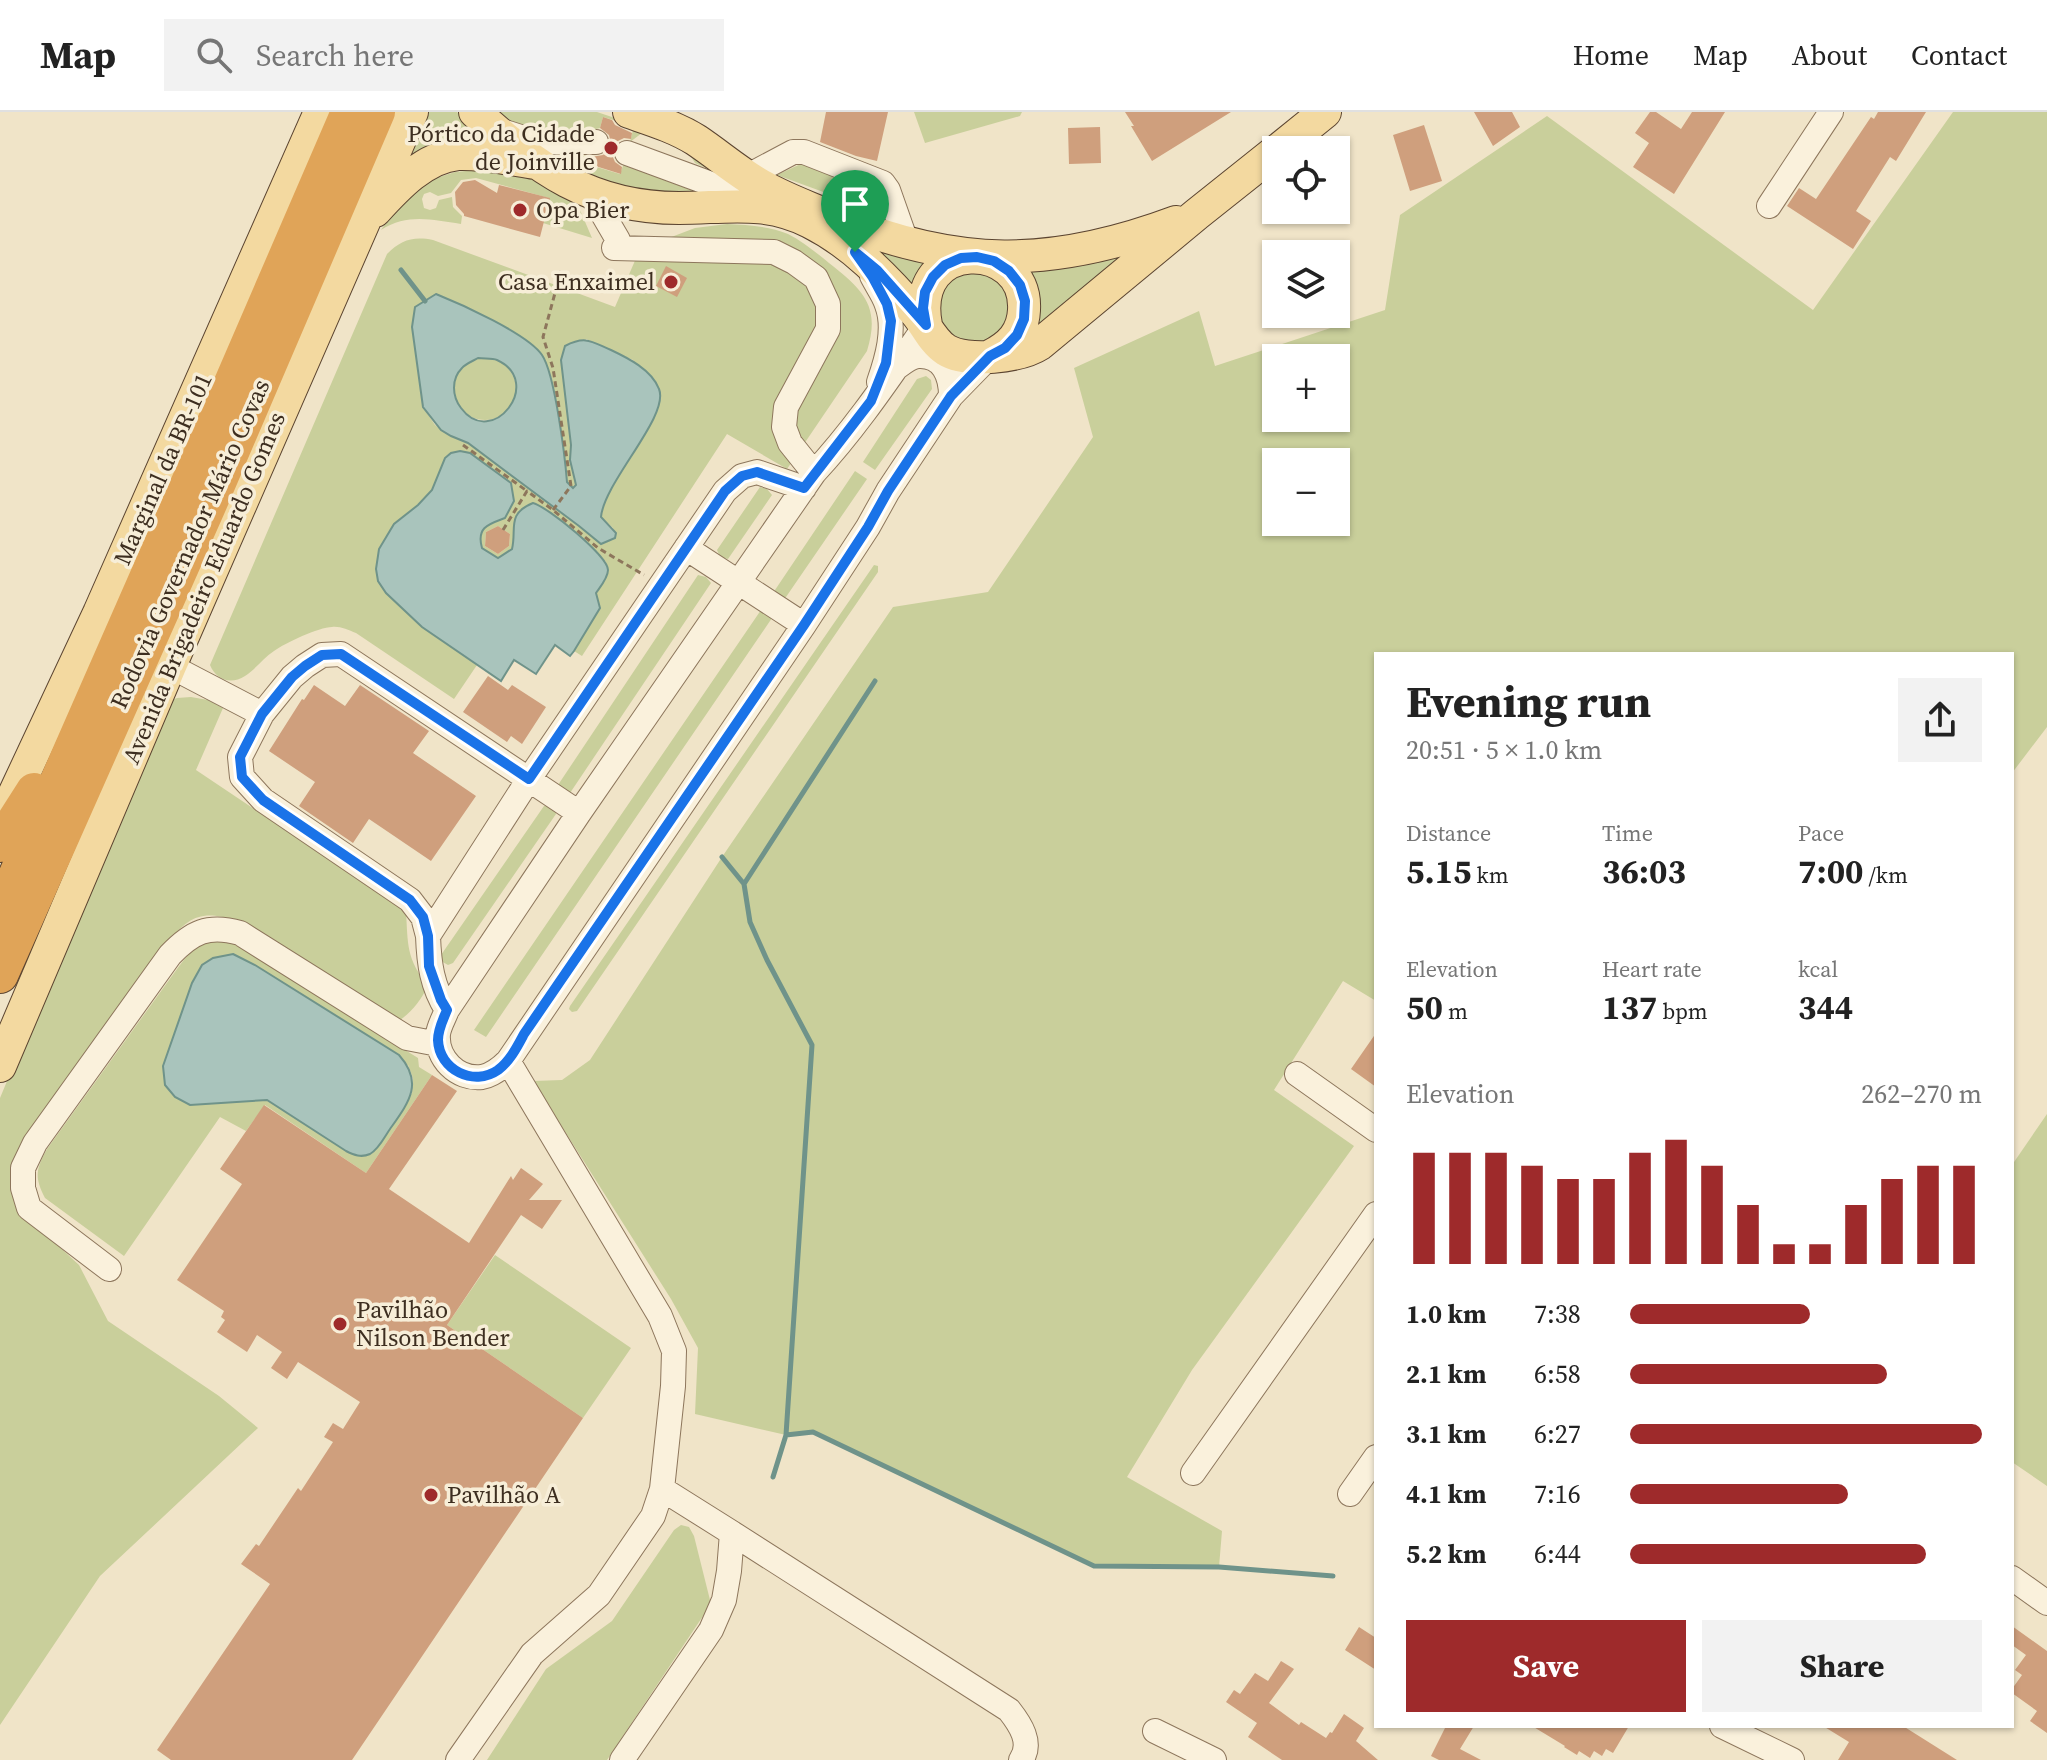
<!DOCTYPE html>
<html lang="en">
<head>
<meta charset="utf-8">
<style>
  :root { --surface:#fff; --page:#f2f2f2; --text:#222; --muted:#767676; --line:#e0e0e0; --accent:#9e2a2b }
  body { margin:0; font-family:"Source Serif 4",serif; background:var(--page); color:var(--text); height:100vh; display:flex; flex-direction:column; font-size:30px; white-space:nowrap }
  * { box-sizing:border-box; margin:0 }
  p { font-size:26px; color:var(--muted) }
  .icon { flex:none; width:44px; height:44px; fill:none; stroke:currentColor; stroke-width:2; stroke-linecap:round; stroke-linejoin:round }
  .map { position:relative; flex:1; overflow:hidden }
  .sheet { position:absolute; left:1374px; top:540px; width:640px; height:1076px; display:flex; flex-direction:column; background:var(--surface); border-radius:0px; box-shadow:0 2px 6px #0004 }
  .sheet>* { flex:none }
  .tools { position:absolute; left:1262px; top:24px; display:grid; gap:16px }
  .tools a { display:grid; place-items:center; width:88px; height:88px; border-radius:0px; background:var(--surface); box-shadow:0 2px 6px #0004; font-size:40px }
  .pin { position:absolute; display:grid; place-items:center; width:68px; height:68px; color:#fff; margin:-82px -34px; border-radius:50% 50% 50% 0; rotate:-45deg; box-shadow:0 0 8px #0007 }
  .pin .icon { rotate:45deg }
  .round { display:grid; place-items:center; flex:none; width:84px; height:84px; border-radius:0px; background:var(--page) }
  .headline { display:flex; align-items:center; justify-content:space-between; height:136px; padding:0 32px }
  h1 { font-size:44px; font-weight:700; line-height:60px }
  .figures { display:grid; grid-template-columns:repeat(3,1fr); gap:12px; height:136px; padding:8px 32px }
  .figures div { display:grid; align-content:center }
  .figures b { font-size:34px; font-weight:700 }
  .figures small { font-size:22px; font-weight:400 }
  .figures p { font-size:22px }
  .chart { height:224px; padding:16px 32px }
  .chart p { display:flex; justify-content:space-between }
  .chart svg { width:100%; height:144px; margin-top:8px; stroke:var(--accent); stroke-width:6 }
  .action { display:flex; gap:16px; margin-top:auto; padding:16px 32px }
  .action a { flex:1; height:92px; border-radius:0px; background:var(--accent); color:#fff; font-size:32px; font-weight:700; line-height:92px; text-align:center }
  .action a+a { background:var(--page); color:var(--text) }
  ul { padding:0 32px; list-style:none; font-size:26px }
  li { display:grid; grid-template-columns:128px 96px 1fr; align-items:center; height:60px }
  li i { height:20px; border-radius:10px; background:var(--accent) }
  header { display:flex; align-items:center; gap:48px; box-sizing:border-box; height:112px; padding:0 40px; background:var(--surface); border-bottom:2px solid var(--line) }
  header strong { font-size:38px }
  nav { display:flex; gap:44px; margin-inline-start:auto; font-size:28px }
  .search { width:560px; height:72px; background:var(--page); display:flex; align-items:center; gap:20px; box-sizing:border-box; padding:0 28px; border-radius:0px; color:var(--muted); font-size:30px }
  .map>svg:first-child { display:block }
  .green { fill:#c9cf9b; fill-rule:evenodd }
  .water { fill:#a9c4bc; stroke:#6f938a; stroke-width:2; fill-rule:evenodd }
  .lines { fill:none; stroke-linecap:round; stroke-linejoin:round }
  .stream { stroke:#6f938a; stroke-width:5 }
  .building { fill:#cf9f7d }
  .minor-casing { stroke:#8d765c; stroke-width:26 }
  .major-casing { stroke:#5b4430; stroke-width:34 }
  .highway-casing { stroke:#5b4430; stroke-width:38 }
  .path { stroke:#8d765c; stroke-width:3; stroke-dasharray:6 4; stroke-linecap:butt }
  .minor { stroke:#faf1dc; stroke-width:24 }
  .major { stroke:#f3d9a0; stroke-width:32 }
  .highway { stroke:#e0a458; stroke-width:36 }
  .route-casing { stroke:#fff; stroke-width:16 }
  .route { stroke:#1a73e8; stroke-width:10 }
  .poi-dot { fill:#9e2a2b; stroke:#f7eed8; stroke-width:3 }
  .labels { text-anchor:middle; stroke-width:7; stroke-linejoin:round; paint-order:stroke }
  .poi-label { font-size:24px; fill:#3d2e20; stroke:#f7eed8; text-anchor:start }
  .street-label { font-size:24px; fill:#3d2e20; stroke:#f7eed8 }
</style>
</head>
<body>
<header>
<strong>Map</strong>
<div class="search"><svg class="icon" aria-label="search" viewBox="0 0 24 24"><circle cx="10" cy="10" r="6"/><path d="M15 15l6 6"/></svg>Search here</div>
<nav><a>Home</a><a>Map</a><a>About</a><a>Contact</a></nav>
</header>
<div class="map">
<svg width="2047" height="1648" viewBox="0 0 2047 1648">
  <rect width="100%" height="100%" fill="#f0e4c8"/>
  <!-- green -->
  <path class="green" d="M421,0H457L490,32L402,60Z
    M492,0H597L672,25L713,59L695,51L687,38L642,21L630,30L634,14L603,5L600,16C589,18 578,23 567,24C546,26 510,11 492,0Z
    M914,0H1022L1020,4L925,31Z
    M1953,0H2047V615L2012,661V542H1376V889L1343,869L1274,978L1354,1034L1192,1258L1127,1365L1222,1419L1219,1455L1094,1454L813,1320L786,1323L695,1302L698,1236L671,1187L533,969L562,968L590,948L722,745L893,495L988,480L1093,325L1074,256L1199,199L1215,254L1385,198L1400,103L1547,4L1813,198ZM1276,246H1336V306H1276ZM1276,350H1336V410H1276Z
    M592,42L590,53L620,62L624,51L706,82L625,81L546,46L568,47Z
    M805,50L866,73L867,96L777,63Z
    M477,58L549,70L574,84L592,126L543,111L549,86L476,66L461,68L451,81L438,84L430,80L424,82L422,87L424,96L430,98L436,96L439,88L452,85L453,95L462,104L461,112C432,108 408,101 381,118L400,90L433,67L455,60Z
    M727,112C747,113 769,114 788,122C802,129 817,141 829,151C863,178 881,194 867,239L787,357L727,322L582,544L574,539L599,496L596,481L606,450L578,422L544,396L513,421L514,428L512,437L498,446L482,436C475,413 489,416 501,405C506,401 510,394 514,389L511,371L470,341L460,339L445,346L432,378L418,393L394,412L379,437L392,487L422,515L477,553L454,587L356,521C348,518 340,514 332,515C319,515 285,531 274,539C263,546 256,557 245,564C231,573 216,568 210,553L387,142C401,128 413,124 433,128L615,195L640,137L695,116ZM456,190L473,200L550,264L563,337L567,370L573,376L576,373V368L570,348L571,333L586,227L633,248L659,292C651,312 640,330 628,348C617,366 603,384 601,405L613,416L615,426L601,432L579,414L468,331L441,318L435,313L423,295L412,215ZM498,414L510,422L509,434L498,442L485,434L486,420Z
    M848,125L934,150L917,192Z
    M1148,132L1029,223L1019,154Z
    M976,155L1009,175L1010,214L978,236L942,222L940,171Z
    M454 277a31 31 0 1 1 62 0a31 31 0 1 1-62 0Z
    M926,264L931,268L932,277L875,358L863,350L917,267Z
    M855,359L867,367L786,485L782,487L775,483V478Z
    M760,375L767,377L772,383L728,447L720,445L717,438Z
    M874,453L878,454V460L577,899L572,900L569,897L570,894Z
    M698,463L706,465L711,471L568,684L556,676Z
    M761,498L772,506L486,925L474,918Z
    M191,585L208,588L223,596L196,658L406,799C408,833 406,846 428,874C420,889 413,899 400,908L236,808C200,798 190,804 167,831L28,1027L22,1100L79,1153L108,1209L219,1284L258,1316L100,1464L0,1613V986L164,591L177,586Z
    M548,693L555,698L556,702L453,851L448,853L441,849V843L544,694Z
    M218,827L233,831L418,946L419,955L432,963L366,1061L265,993L246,1019L220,1005L124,1144L45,1086C34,1065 36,1057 47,1037L177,857C191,839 194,832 218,827ZM408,953L413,966L412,981L370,1042L357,1044L346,1039L267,988L190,993Z
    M2047,1002V1374L2012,1350V1053Z
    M495,1143L631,1236L583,1306L447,1213Z
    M681,1413L689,1415L694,1424L711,1492L607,1648H487L546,1557L612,1509L674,1418Z"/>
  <!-- water -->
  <path class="water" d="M436,182C461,192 528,222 542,243C555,262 565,345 567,370L573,376L576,373L570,348L571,333L561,248L565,234C586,223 592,230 611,238C628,246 652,258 659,277C670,304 604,370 601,405L616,421L615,426L601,432L579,414L468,331L451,324L441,318L423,295L412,215L415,195ZM478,246C484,247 492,246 497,248C545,270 492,338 461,296C452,284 451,267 462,256C465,252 473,249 478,246Z
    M460,339L470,341L511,371L514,389L505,406C489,412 476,415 482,436L498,446L512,437C517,417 506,402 533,391C548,395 608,444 608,458C608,466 600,475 596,481L600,496L574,539L570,544L555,533L536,562L514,548L501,569L422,515L386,481L378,469L376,457L379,437L394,412L418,393L432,378L445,346L451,341Z
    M233,842L255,853L399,943C424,971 409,990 390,1017C385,1024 379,1037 370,1042C361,1046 354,1043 346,1039L267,988L190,993L175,985L165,973L163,954L192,871L202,853L213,846Z"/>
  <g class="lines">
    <!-- stream -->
    <path class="stream" d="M401,158L425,189
      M722,745L744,772L750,810L767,848L812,933L786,1323L773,1365
      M744,772L875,569
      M786,1323L813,1320L1094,1454L1219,1455L1333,1464"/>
  </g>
  <!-- building -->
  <path class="building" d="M826,0H888L877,49L856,44L820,30Z
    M1125,0H1231L1152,49L1131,14H1134Z
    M1474,0H1512L1520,15L1493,34Z
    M1650,0H1656L1681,17L1692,0H1725L1674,82L1633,55L1649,31L1635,21Z
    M1878,0H1926L1896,49L1890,45L1856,99L1871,109L1853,137L1787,94L1799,76L1816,87L1871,5L1874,7Z
    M603,5L612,8L615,13L632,21L631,27L624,26L618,29L613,37L612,43L615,50L622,55L621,62L589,52L591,45L603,43L609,37L611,31L609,23L600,16Z
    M1424,13L1442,69L1410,79L1393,23Z
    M1100,15L1101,51L1069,52L1068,16Z
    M475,68L497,81L499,73L550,86L540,125L464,104V102L456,93L455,80L463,70Z
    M666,154L687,166L677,185L656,174Z
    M498,414L510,422L509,434L498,442L485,434L486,420Z
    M488,564L508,578L512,573L546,595L522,632L511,624L507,630L463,600Z
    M314,573L345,594L360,573L429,619L413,641L476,684L431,749L369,707L353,731L299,694L315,670L269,639L302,587L304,588Z
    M1376,921V975L1351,957Z
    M432,963L457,979L389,1077L469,1131L511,1064L513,1068L521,1056L543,1072L529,1088H562L542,1117L521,1103L447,1213L583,1306L352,1648H171L157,1638L270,1472L241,1452L256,1432L259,1434L298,1376L301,1379L333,1330L324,1325L333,1311L343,1317L360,1290L298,1250L287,1267L271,1256L282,1240L257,1223L247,1240L217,1220L225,1208L221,1205L224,1199L177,1168L242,1072L220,1057L264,993L366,1061Z
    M2012,1514L2047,1539V1621L2030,1609L2037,1599L2012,1581V1577L2022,1563L2015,1558L2026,1543L2012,1533Z
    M1359,1515L1376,1526V1558L1345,1538Z
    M1281,1549L1294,1557L1269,1591L1299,1613L1301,1610L1326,1626L1330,1620L1332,1621L1344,1602L1364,1616L1356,1629L1378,1648H1282L1248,1625L1257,1611L1226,1590L1234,1578L1240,1582L1255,1561L1268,1569Z
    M1446,1614H1474L1460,1637L1481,1648H1439L1431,1644Z
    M1532,1614H1629L1613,1641L1606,1637L1602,1644L1594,1639L1590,1646L1579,1639L1577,1643L1564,1635L1565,1634Z
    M1823,1614H1903L1957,1648H1838L1849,1630Z"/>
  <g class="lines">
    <defs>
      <path id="minor" d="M505,20L536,30H596
        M627,41L760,90
        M746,65L793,40H804L883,71L888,78L907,132
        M590,80L618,128
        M1769,94L1831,0
        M614,136L774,140L794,150L816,166L828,192V217L786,295L784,315L790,331L814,361
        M872,164C877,174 884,183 887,193C896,217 887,247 879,270
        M926,213C891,263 856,316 814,361L579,701L447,898C444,906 439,914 438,922C436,946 457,968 482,965C493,963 501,956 508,949L804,513L868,415L888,379L951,284L990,244
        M896,256C903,251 911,244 919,244C943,243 951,264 951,284
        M686,436L804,513
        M170,554L262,602
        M428,824L423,805L410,788L263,688L242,665L240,645L262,602L292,565L305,554L322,543L341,542L579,701
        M447,898C432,874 429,852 428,824L529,667L725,379L742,364L757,360L804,376
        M1297,962L1376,1018
        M109,1157L29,1096L23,1076V1056L35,1031L170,843C192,820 208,812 240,821L407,926L438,932
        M1193,1361L1376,1102
        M1350,1382L1376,1345
        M732,1421L1009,1598C1020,1612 1033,1631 1021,1648
        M2012,1466L2047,1491
        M1722,1614L1792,1648
        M1155,1619L1214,1648
        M458,1648L532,1542L599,1483L653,1404L662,1377L673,1274L674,1239L660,1204L508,949
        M622,1648L711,1518L724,1488L729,1459L732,1421L662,1377"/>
      <path id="major" d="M475,0C538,57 590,96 679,96C726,96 765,87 810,110C852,131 886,166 916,201C926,213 933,230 946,238C967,251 1020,245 1040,232L1197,102L1276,39
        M629,0C652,8 675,15 696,28C720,44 741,63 766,76C787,88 811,96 833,106C958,156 1050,157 1176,110
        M1278,38L1325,0
        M375,99C396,76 424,45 458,42C483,41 510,47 535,51
        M926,213C909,124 1028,127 1024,198C1023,221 1010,234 990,244
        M3,706L99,501L320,0
        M0,954L170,554L412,0"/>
      <path id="highway" d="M0,732L34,679
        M0,801L184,382L349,0
        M0,863L208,394L377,0"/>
    </defs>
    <!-- minor casing -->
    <use href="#minor" class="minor-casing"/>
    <!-- major casing -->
    <use href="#major" class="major-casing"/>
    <!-- highway casing -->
    <use href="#highway" class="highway-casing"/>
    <!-- path -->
    <path class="path" d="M463,333L527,379
      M553,398L571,374L553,256L543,225L561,159
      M503,418L527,379L553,398L598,436L644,463"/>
    <!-- minor -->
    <use href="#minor" class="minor"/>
    <!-- major -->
    <use href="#major" class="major"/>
    <!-- highway -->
    <use href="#highway" class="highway"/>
  </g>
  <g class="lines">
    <defs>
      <path id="route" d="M855,140L877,158L926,213L923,196L925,180L933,165L945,153L961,146L977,145L994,149L1009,159L1020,173L1025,189L1024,207L1017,223L1005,236L990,244L951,284L888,379L868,415L804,513L524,922C517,935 510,949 498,958C474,975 439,958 438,928C438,917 443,908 447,898L441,888L429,854L428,824L423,805L410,788L263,688L242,665L240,645L262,602L292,565L305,554L322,543L341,542L529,667L725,379L742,364L757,360L804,376L871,289L886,251L891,209L887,192L872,164Z"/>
    </defs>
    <!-- route casing -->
    <use href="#route" class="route-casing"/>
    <!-- route -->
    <use href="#route" class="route"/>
  </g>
  <!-- markers -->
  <g class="poi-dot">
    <circle cx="611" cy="36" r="8"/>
    <circle cx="520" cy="98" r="8"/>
    <circle cx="671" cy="170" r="8"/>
    <circle cx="340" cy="1212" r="8"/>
    <circle cx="431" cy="1383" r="8"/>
  </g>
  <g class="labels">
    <!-- poi labels -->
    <g class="poi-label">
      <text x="595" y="30" text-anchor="end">Pórtico da Cidade<tspan x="595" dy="28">de Joinville</tspan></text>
      <text x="536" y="106">Opa Bier</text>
      <text x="655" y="178" text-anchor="end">Casa Enxaimel</text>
      <text x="356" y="1206">Pavilhão<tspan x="356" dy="28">Nilson Bender</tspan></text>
      <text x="447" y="1391">Pavilhão A</text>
    </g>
    <!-- street labels -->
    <g class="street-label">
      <text transform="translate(163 357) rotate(-66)" y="8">Marginal da BR-101</text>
      <text transform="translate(190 432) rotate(-66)" y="8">Rodovia Governador Mário Covas</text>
      <text transform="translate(204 476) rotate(-67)" y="8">Avenida Brigadeiro Eduardo Gomes</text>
    </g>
  </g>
</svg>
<div class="tools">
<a><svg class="icon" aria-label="locate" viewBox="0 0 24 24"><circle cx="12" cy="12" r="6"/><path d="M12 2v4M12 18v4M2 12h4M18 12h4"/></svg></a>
<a><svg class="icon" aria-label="layers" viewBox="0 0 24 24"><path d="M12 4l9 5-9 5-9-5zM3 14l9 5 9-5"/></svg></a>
<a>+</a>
<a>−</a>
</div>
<div class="pin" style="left:855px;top:140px;background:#1e9e55"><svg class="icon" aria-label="arrive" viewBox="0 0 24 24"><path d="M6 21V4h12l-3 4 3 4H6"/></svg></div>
<section class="sheet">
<div class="headline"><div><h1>Evening run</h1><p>20:51 · 5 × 1.0 km</p></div><a class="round"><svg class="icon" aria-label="share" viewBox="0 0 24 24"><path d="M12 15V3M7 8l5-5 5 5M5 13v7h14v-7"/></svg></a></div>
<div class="figures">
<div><p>Distance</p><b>5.15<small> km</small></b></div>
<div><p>Time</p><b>36:03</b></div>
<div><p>Pace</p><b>7:00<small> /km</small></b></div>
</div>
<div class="figures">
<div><p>Elevation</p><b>50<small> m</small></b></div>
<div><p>Heart rate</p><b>137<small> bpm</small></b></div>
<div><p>kcal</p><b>344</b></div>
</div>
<div class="chart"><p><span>Elevation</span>262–270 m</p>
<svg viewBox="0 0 160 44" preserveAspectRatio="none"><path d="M5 44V10M15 44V10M25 44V10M35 44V14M45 44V18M55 44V18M65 44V10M75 44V6M85 44V14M95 44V26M105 44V38M115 44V38M125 44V26M135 44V18M145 44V14M155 44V14"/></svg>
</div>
<ul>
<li><b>1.0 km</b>7:38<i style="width:51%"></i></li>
<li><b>2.1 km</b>6:58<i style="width:73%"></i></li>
<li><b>3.1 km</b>6:27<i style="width:100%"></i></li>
<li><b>4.1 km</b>7:16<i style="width:62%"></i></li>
<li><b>5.2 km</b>6:44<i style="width:84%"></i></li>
</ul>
<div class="action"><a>Save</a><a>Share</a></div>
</section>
</div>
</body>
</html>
